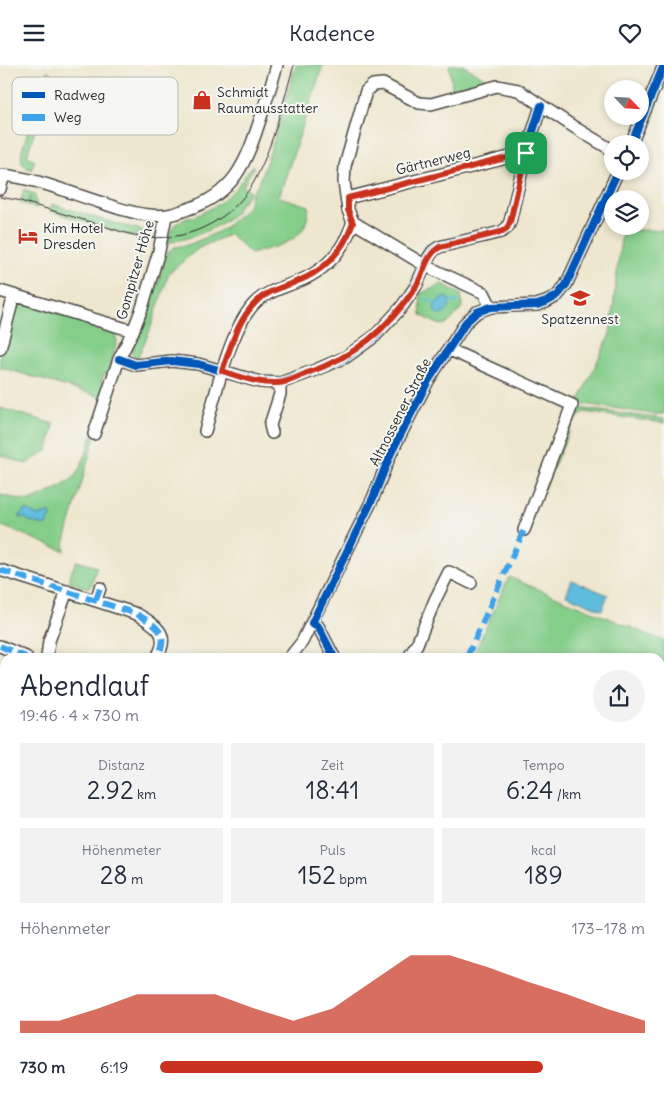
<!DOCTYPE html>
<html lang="de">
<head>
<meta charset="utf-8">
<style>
  :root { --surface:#fff; --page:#f2f2f3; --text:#1f2937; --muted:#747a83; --accent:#c8321e }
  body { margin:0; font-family:Delius,sans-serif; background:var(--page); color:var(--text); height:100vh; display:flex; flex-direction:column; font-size:19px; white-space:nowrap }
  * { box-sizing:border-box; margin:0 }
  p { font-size:16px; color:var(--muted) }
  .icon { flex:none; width:28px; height:28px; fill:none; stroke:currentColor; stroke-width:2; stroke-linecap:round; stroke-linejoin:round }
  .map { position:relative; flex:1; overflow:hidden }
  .side { position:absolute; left:0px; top:588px; width:665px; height:442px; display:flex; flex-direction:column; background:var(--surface); border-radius:15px 15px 0 0; box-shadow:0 2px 8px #0003 }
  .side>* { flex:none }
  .needle { width:32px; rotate:115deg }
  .buttons { position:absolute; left:604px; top:15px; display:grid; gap:10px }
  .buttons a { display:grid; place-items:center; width:45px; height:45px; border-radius:50%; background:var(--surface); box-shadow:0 2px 8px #0003; font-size:25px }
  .pin { position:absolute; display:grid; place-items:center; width:42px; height:42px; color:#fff; margin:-21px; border-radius:10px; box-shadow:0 2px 8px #0006 }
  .round { display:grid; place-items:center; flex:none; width:52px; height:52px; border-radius:26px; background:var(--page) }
  .head { display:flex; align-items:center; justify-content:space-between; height:85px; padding:0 20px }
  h1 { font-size:28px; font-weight:600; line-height:38px }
  .figures { display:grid; grid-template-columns:repeat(3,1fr); gap:8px; height:85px; padding:5px 20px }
  .figures div { display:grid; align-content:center; border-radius:0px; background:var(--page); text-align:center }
  .figures b { font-size:25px; font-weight:600 }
  .figures small { font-size:14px; font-weight:400 }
  .figures p { font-size:14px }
  .chart { height:140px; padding:10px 20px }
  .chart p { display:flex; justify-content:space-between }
  .chart svg { width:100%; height:90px; margin-top:5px; fill:var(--accent); opacity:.7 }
  ul { padding:0 20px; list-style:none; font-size:16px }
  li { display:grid; grid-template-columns:80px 60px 1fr; align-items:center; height:38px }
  li i { height:12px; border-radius:6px; background:var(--accent) }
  header { display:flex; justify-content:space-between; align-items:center; height:65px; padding:0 20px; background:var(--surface); font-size:22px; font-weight:600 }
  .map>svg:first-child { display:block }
  .green { fill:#85ce8a; stroke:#587c5a }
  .water { fill:#5ebcdc; stroke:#447484 }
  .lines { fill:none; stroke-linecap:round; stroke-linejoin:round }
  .stream { stroke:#5ebcdc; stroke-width:2.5 }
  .minor-casing { stroke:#484743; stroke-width:14 }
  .minor { stroke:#fff; stroke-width:11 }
  .tram { stroke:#2b2b2b; stroke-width:1 }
  .quiet { stroke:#3ea3eb; stroke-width:6; stroke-dasharray:12 6; stroke-linecap:butt }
  .cycleway-casing { stroke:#f6f6f2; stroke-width:11 }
  .cycleway { stroke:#0057b8; stroke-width:8 }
  .route-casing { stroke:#fff; stroke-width:10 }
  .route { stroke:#c8321e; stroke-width:6 }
  .labels { text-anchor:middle; stroke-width:4; stroke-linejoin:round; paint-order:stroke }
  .poi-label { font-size:14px; fill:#2b2b2b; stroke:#f6f6f2; text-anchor:start }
  .street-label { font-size:14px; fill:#2b2b2b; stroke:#f6f6f2 }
  .key { fill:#f6f6f2; stroke:#b9b9b6; stroke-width:1 }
  .key-label { font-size:14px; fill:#2b2b2b }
</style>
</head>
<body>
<header><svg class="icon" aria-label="menu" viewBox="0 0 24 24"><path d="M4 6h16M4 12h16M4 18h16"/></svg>Kadence<svg class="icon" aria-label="heart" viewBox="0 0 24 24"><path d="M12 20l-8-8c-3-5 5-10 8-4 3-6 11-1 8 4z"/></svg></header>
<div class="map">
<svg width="664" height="1030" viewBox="0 0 664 1030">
  <rect width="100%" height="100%" fill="#f6f6f2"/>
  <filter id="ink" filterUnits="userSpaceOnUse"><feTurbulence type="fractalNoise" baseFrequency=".02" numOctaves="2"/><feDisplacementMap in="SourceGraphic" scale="10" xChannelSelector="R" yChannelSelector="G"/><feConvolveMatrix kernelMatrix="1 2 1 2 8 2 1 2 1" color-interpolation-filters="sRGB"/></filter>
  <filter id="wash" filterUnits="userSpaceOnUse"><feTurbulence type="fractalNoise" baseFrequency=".0096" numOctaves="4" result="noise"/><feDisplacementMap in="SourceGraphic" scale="20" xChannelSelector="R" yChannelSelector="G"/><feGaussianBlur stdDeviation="1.12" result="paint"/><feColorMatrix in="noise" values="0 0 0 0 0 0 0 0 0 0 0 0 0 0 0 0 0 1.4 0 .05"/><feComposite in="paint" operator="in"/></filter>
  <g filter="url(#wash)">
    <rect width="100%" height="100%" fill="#eee6ce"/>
    <!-- green -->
    <path class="green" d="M296,0H323L279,132L309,141C308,147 308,154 305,160C297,179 269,183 251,189L230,169L199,183L169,208L150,265L137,294L134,292L131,286L144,256L147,255L167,188L174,182L188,180L216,168L228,160L248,142L252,128L259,117L270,87Z
      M449,0H462L485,13V19L453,27Z
      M47,6L53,9V11H51L52,13L51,16L48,17L50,18L27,91L35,95L31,105C21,101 20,94 22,85Z
      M252,100L254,102L243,121L251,127L236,144L237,146C217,165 193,173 166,178L174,160L189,152L190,153C220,142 236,127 252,100Z
      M24,124L35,130L37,143L29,141L31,131L28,140L20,138Z
      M52,139L117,159L145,166L144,173L128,170L50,146Z
      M622,165H664V349H653L578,338L610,269Z
      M442,219L461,229L462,242C445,264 445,264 421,250L420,229Z
      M17,236L106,263L114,268L117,275L108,309H104L101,318L105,320L101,332L0,302V291Z
      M0,343L54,359L48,385L26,399L0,390Z
      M578,343L664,354V358L584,347L573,358L542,428L573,346Z
      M92,370L95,371L64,479L65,486L0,460V430L28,436L33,435C45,429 62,423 72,414C83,403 87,384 92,370Z
      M76,496L97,502L91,520L88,523L70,517V511Z
      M509,512L664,576V668L660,667V592H491L475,586Z
      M0,693L5,695V750L0,754Z
      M419,1025H536V1030H426Z"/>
    <!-- water -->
    <path class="water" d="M446,232L449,234C451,242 447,250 438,250C429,243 437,234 446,232Z
      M27,445L38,451L50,447L51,452L45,461L29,456L25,453H20V450L23,446Z
      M572,515L608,530L602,545L566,530Z"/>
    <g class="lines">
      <!-- stream -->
      <path class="stream" d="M427,234L437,239
        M447,238L458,236"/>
    </g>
  </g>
  <g filter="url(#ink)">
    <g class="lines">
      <defs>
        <path id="minor" d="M631,79L664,0
          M0,110C33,112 67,127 99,137C115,142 133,149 150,150C164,152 175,149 188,144C234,129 246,98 260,55C266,36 272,18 277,0
          M0,124L4,110
          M347,133L526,88
          M0,226L133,266
          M491,242L484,228L426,201L353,157L348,145L344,117L345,101L366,26L373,20L383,19L419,38L431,39L497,21L518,25L577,64L612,85
          M0,284L14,230
          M448,284L572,340L524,465
          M119,294L136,300L172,296L198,299L260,317L280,318L316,305L346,292L375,271L401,243L416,221L429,192L433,186L439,182L501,167L507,163L510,157L526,88L541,41
          M205,366C215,332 231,259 257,236C267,227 281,223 294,218C323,208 343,187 353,157
          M272,368L270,360L280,329V318
          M94,369L119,294L133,266L142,243L159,186L166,151
          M0,505L137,549C156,560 171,569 157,592
          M96,535L100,523
          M312,558L318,561L334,592
          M0,581L26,592
          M47,592L49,576L67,526
          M290,592L302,577L373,433L391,388L410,351L428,316L466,257L477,247L491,242L537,240L546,237L557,231L566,220L618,106
          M409,592L417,579L435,535L449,507L471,518
          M0,650L5,652
          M0,870L5,862
          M0,1024L19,1030
          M329,1025L330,1030
          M204,1030L207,1025
          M539,1030V1025"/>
      </defs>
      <!-- minor casing -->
      <use href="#minor" class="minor-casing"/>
      <!-- minor -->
      <use href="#minor" class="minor"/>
      <!-- tram -->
      <path class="tram" d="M0,132L17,135C44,143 70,151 97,159C114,164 131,171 148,172C192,177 238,151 257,111C274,77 283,37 294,0"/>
      <!-- quiet -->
      <path class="quiet" d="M0,505L137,549C156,560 171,569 157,592
        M96,535L100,523
        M0,581L26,592
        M467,592L524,465
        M0,650L5,652"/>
      <defs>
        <path id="cycleway" d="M631,79L664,0
          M119,294L136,300L172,296L198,299L260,317L280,318L316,305L346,292L375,271L401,243L416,221L429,192L433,186L439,182L501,167L507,163L510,157L526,88L541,41
          M334,592L318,561L312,558L373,433L391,388L410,351L428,316L466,257L477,247L491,242L537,240L546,237L557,231L566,220L618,106"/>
      </defs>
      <!-- cycleway casing -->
      <use href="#cycleway" class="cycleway-casing"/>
      <!-- cycleway -->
      <use href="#cycleway" class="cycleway"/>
    </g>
  </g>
  <g class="lines" filter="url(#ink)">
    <defs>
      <path id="route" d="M526,88L510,157L507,163L501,167L440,182C425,190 424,210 415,223C387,265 354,292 307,308C298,312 287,318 278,318C259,319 241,312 222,306C231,282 237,256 256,237C266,227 280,223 293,218C322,208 343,187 353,158L348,145V133Z"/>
    </defs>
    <!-- route casing -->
    <use href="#route" class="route-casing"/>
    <!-- route -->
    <use href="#route" class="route"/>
  </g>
  <!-- icons -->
  <defs>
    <symbol id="shop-bare" viewBox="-9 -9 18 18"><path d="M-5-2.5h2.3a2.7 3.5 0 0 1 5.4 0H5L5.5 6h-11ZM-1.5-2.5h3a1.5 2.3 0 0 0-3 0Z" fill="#c8321e" stroke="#f6f6f2" stroke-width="2.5" paint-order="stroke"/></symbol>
    <symbol id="hotel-bare" viewBox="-9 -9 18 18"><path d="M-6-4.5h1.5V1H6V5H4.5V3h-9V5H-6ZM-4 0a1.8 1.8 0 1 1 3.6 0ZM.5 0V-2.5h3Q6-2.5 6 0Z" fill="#c8321e" stroke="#f6f6f2" stroke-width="2.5" paint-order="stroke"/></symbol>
    <symbol id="school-bare" viewBox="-9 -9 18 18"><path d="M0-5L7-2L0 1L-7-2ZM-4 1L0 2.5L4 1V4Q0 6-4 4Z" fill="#c8321e" stroke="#f6f6f2" stroke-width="2.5" paint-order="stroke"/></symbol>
  </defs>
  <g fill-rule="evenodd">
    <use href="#shop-bare" x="188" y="21" width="28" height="28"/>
    <use href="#hotel-bare" x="14" y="157" width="28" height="28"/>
    <use href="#school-bare" x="566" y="219" width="28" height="28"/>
  </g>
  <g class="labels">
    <!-- poi labels -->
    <g class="poi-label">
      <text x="217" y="32">Schmidt<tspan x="217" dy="16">Raumausstatter</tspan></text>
      <text x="43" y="168">Kim Hotel<tspan x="43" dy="16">Dresden</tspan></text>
      <text x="580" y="259" text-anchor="middle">Spatzennest</text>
    </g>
    <!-- street labels -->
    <g class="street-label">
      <text transform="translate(433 96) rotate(-14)" y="5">Gärtnerweg</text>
      <text transform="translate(135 205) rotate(-74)" y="5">Gompitzer Höhe</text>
      <text transform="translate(400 347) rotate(-63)" y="5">Altnossener Straße</text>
    </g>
  </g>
  <!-- legend -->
  <rect x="12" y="12" width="166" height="58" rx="8" class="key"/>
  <rect x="22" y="27" width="23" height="6" fill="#0057b8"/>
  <rect x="22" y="49" width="23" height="7" fill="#3ea3eb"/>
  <g class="key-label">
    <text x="54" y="35">Radweg</text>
    <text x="54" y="57">Weg</text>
  </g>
</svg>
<div class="buttons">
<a><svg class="needle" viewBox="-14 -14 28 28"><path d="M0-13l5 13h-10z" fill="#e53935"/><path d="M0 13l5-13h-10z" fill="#747a83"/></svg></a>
<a><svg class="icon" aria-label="locate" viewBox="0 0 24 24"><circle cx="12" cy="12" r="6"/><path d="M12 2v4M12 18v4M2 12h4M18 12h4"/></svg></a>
<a><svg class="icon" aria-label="layers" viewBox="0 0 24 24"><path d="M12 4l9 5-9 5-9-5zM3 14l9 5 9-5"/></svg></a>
</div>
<div class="pin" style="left:526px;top:88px;background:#1e9e55"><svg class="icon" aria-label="arrive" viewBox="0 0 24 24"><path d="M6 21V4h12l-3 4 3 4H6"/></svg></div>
<section class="side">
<div class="head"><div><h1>Abendlauf</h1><p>19:46 · 4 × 730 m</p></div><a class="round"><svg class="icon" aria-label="share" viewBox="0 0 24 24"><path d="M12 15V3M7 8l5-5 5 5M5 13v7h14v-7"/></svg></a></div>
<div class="figures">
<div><p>Distanz</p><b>2.92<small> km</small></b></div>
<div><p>Zeit</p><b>18:41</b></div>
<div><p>Tempo</p><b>6:24<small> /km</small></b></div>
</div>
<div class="figures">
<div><p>Höhenmeter</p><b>28<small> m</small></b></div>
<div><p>Puls</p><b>152<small> bpm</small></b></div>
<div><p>kcal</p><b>189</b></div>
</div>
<div class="chart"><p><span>Höhenmeter</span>173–178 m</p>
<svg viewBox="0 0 160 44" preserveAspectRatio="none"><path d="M0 44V38L10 38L20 32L30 25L40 25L50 25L60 32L70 38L80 32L90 19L100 6L110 6L120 12L130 19L140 25L150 32L160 38V44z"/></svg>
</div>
<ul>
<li><b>730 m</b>6:19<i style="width:79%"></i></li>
</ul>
</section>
</div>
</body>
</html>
